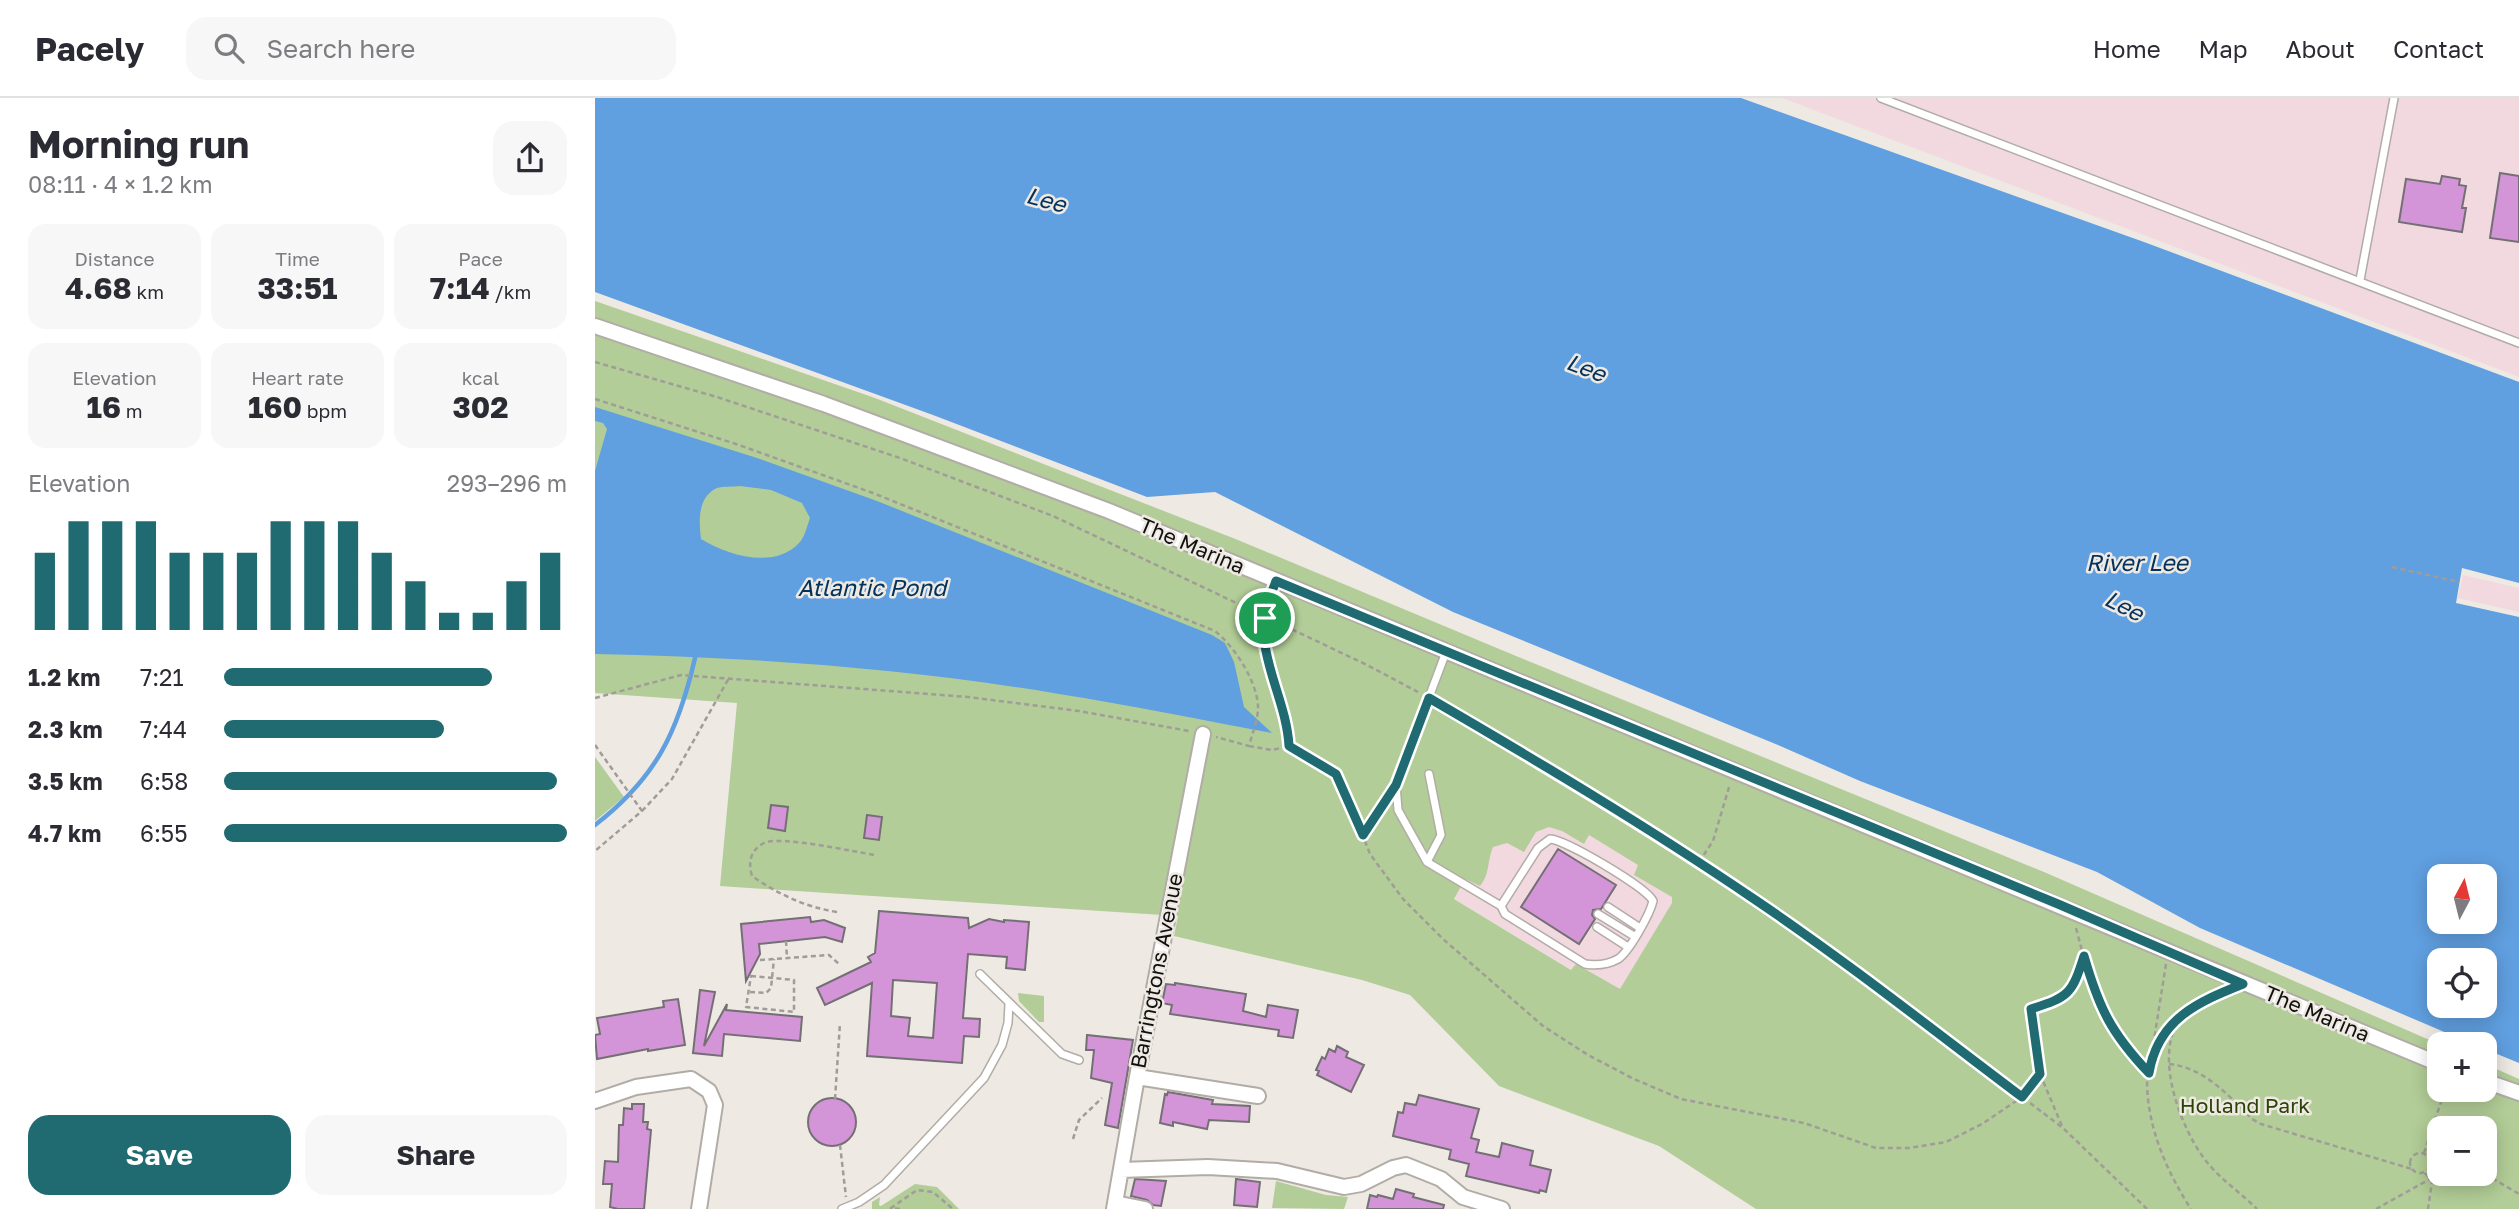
<!DOCTYPE html>
<html lang="en">
<head>
<meta charset="utf-8">
<style>
  :root { --surface:#fff; --page:#f7f7f7; --text:#2b2b33; --muted:#7c7c81; --line:#e1e1e2; --accent:#206b72 }
  body { margin:0; font-family:"Golos Text",sans-serif; background:var(--page); color:var(--text); height:100vh; display:flex; flex-direction:column; font-size:26px; white-space:nowrap }
  * { box-sizing:border-box; margin:0 }
  p { font-size:23px; color:var(--muted) }
  .icon { flex:none; width:38px; height:38px; fill:none; stroke:currentColor; stroke-width:2; stroke-linecap:round; stroke-linejoin:round }
  .map { position:relative; flex:1; overflow:hidden }
  .sheet { display:flex; flex-direction:column; background:var(--surface); width:595px }
  .sheet>* { flex:none }
  .needle { width:46px; rotate:7deg }
  .fabs { position:absolute; left:1832px; top:766px; display:grid; gap:14px }
  .fabs a { display:grid; place-items:center; width:70px; height:70px; border-radius:14px; background:var(--surface); box-shadow:0 4px 18px #0003; font-size:35px }
  .pin { position:absolute; display:grid; place-items:center; width:60px; height:60px; color:#fff; margin:-30px; border:4px solid #fff; border-radius:50%; box-shadow:0 2px 7px #0007 }
  .round { display:grid; place-items:center; flex:none; width:74px; height:74px; border-radius:21px; background:var(--page) }
  .headline { display:flex; align-items:center; justify-content:space-between; height:119px; padding:0 28px }
  h1 { font-size:38px; font-weight:700; line-height:52px }
  .figures { display:grid; grid-template-columns:repeat(3,1fr); gap:10px; height:119px; padding:7px 28px }
  .figures div { display:grid; align-content:center; border-radius:18px; background:var(--page); text-align:center }
  .figures b { font-size:30px; font-weight:700 }
  .figures small { font-size:19px; font-weight:400 }
  .figures p { font-size:19px }
  .chart { height:196px; padding:14px 28px }
  .chart p { display:flex; justify-content:space-between }
  .chart svg { width:100%; height:126px; margin-top:7px; stroke:var(--accent); stroke-width:6 }
  .action { display:flex; gap:14px; margin-top:auto; padding:14px 28px }
  .action a { flex:1; height:80px; border-radius:21px; background:var(--accent); color:#fff; font-size:28px; font-weight:700; line-height:80px; text-align:center }
  .action a+a { background:var(--page); color:var(--text) }
  ul { padding:0 28px; list-style:none; font-size:23px }
  li { display:grid; grid-template-columns:112px 84px 1fr; align-items:center; height:52px }
  li i { height:18px; border-radius:9px; background:var(--accent) }
  header { display:flex; align-items:center; gap:42px; box-sizing:border-box; height:98px; padding:0 35px; background:var(--surface); border-bottom:2px solid var(--line) }
  header strong { font-size:33px }
  nav { display:flex; gap:38px; margin-inline-start:auto; font-size:24px }
  .search { width:490px; height:63px; background:var(--page); display:flex; align-items:center; gap:18px; box-sizing:border-box; padding:0 24px; border-radius:21px; color:var(--muted); font-size:26px }
  main { display:flex; flex:1; min-height:0 }
  .map>svg:first-child { display:block }
  .industrial { fill:#f2d9e0 }
  .green { fill:#b2cd97; fill-rule:evenodd }
  .water { fill:#609fe0; fill-rule:evenodd }
  .lines { fill:none; stroke-linecap:round; stroke-linejoin:round }
  .stream { stroke:#609fe0; stroke-width:4.5 }
  .building { fill:#d495d8; stroke:#746f74; stroke-width:2; fill-rule:evenodd }
  .lane-casing { stroke:#b1aca6; stroke-width:10 }
  .street-casing { stroke:#b1aca6; stroke-width:18 }
  .path { stroke:#a09c98; stroke-width:2.5; stroke-dasharray:5 3.5; stroke-linecap:butt }
  .lane { stroke:#fff; stroke-width:7 }
  .street { stroke:#fff; stroke-width:14 }
  .route-casing { stroke:#fff; stroke-width:14 }
  .route { stroke:#206b72; stroke-width:9 }
  .labels { text-anchor:middle; stroke-width:5; stroke-linejoin:round; paint-order:stroke }
  .street-label { font-size:21px; fill:#11100e; stroke:#eee9e3 }
  .park-label { font-size:21px; fill:#2c4306; stroke:#eee9e3 }
  .water-label { font-size:23px; font-style:italic; fill:#03325c; stroke:#eee9e3 }
</style>
</head>
<body>
<header>
<strong>Pacely</strong>
<div class="search"><svg class="icon" aria-label="search" viewBox="0 0 24 24"><circle cx="10" cy="10" r="6"/><path d="M15 15l6 6"/></svg>Search here</div>
<nav><a>Home</a><a>Map</a><a>About</a><a>Contact</a></nav>
</header>
<main>
<section class="sheet">
<div class="headline"><div><h1>Morning run</h1><p>08:11 · 4 × 1.2 km</p></div><a class="round"><svg class="icon" aria-label="share" viewBox="0 0 24 24"><path d="M12 15V3M7 8l5-5 5 5M5 13v7h14v-7"/></svg></a></div>
<div class="figures">
<div><p>Distance</p><b>4.68<small> km</small></b></div>
<div><p>Time</p><b>33:51</b></div>
<div><p>Pace</p><b>7:14<small> /km</small></b></div>
</div>
<div class="figures">
<div><p>Elevation</p><b>16<small> m</small></b></div>
<div><p>Heart rate</p><b>160<small> bpm</small></b></div>
<div><p>kcal</p><b>302</b></div>
</div>
<div class="chart"><p><span>Elevation</span>293–296 m</p>
<svg viewBox="0 0 160 44" preserveAspectRatio="none"><path d="M5 44V17M15 44V6M25 44V6M35 44V6M45 44V17M55 44V17M65 44V17M75 44V6M85 44V6M95 44V6M105 44V17M115 44V27M125 44V38M135 44V38M145 44V27M155 44V17"/></svg>
</div>
<ul>
<li><b>1.2 km</b>7:21<i style="width:78%"></i></li>
<li><b>2.3 km</b>7:44<i style="width:64%"></i></li>
<li><b>3.5 km</b>6:58<i style="width:97%"></i></li>
<li><b>4.7 km</b>6:55<i style="width:100%"></i></li>
</ul>
<div class="action"><a>Save</a><a>Share</a></div>
</section>
<div class="map">
<svg width="1924" height="1111" viewBox="0 0 1924 1111">
  <rect width="100%" height="100%" fill="#eee9e3"/>
  <!-- industrial -->
  <path class="industrial" d="M1187,0H1924V279Z
    M1868,477L1924,490V514L1863,500Z
    M923,694L1094,797L1030,904L858,800Z"/>
  <!-- green -->
  <path class="green" d="M0,203L280,300L643,442L921,558L1449,774L1846,947L1844,992H1890V966L1924,981V1111H1161L1064,1048L904,988L815,897L767,882L579,838L583,818L125,788L142,605L0,595ZM954,729L967,733L989,746L994,737L1043,767L1039,777L1077,799V805L1025,891L981,866L976,872L859,801L870,781L885,788C895,776 892,764 898,749L912,745L929,754L941,734ZM1844,1031H1890V1076H1844Z
    M0,659L29,699L0,723Z
    M423,895L449,898V924H444L424,903Z
    M681,1083L731,1097L753,1099L749,1111L677,1110Z
    M320,1086L342,1089L364,1111H277V1104L285,1099L284,1107L286,1108Z"/>
  <!-- water -->
  <path class="water" d="M0,0H1146L1549,144L1924,284V485L1867,470L1861,505L1924,519V965L1890,951V947H1880L1605,830L1502,774L1265,683L1183,647L858,514L620,394L552,399L338,317L0,194ZM1844,779H1890V824H1844ZM1844,863H1890V908H1844Z
    M0,309L162,360L282,403L617,537L630,545L639,564L649,609L677,635C606,622 535,607 464,596C311,570 154,559 0,556V373L12,331L8,325L0,323ZM145,388L176,392L207,405L215,420C212,428 210,439 204,445C179,472 132,457 106,441C104,424 102,399 122,390C128,388 138,389 145,388Z"/>
  <g class="lines">
    <!-- stream -->
    <path class="stream" d="M0,727C61,680 83,634 100,560"/>
  </g>
  <!-- building -->
  <path class="building" d="M1905,75L1924,78V144L1895,140Z
    M1847,78L1865,81L1864,87L1871,88L1867,110H1871L1867,134L1804,124L1811,81L1845,86Z
    M176,707L193,709L190,733L173,730Z
    M272,717L287,719L284,742L269,740Z
    M963,751L1021,787L1006,811L998,812L997,817L1000,821L984,846L926,809Z
    M284,813L373,820L374,830L394,821L409,824V822L434,824L430,872L411,870L412,859L373,856L368,920L385,921L384,939L369,938L367,965L272,958L277,885L230,907L222,890L276,864L273,859L280,855ZM298,882L342,885L338,940L313,938L315,920L296,918Z
    M215,819L216,824L229,822L250,830L247,844L230,839L164,846L165,856L151,883L146,826Z
    M580,885L651,896L648,913L671,919L673,907L703,912L698,940L683,938L684,932L575,916L577,907L567,905L571,886L580,887Z
    M105,892L120,894L109,948L132,906L131,912L207,919L205,943L129,936L127,958L98,955Z
    M83,901L90,947L53,953V951L2,961L0,937L5,936L2,920L69,909L68,903Z
    M492,937L538,942L523,1030L510,1027L517,985L496,980L499,952H491Z
    M742,948L753,954L751,959L769,967L756,994L722,977L724,973L721,972L727,959L730,961L734,951L740,954Z
    M573,994L618,1002L617,1006L655,1008L654,1024L614,1022L612,1031L578,1024V1028L565,1025L570,996L572,997Z
    M824,997L884,1011L876,1040L884,1042L881,1054L904,1059L907,1045L938,1053L935,1067L956,1072L951,1094L945,1092L944,1095L871,1078L874,1066L854,1061L856,1052L798,1038L803,1014L808,1015L810,1005L821,1007Z
    M213 1024a24 24 0 1 1 48 0a24 24 0 1 1-48 0Z
    M37,1006H49L48,1024H53L52,1031L56,1032L49,1111H23L15,1109L17,1086H8L10,1063L23,1064L24,1027H28L29,1010L37,1011Z
    M540,1081L571,1083L566,1108L558,1107L552,1102L536,1098Z
    M641,1081L665,1084L662,1109L639,1107Z
    M801,1091L819,1096L818,1099L849,1107L848,1111H772L775,1097L782,1099L783,1097L798,1101Z"/>
  <g class="lines">
    <defs>
      <path id="lane" d="M1286,0L1924,245
        M1765,182L1799,0
        M851,554L801,687L803,712L832,764L906,808L910,816L990,866C1002,868 1012,867 1023,861C1034,854 1055,816 1058,803C1051,789 971,742 955,741L943,750L906,808
        M832,764L846,737L834,676
        M1013,809L1045,830
        M1003,816L1039,838
        M1002,829L1033,849
        M385,876L467,956L484,962
        M247,1111L264,1104L289,1087L389,980L407,947L413,925L414,906"/>
      <path id="street" d="M0,228L229,306L514,413L1844,966
        M542,979L663,998
        M1890,983L1924,995
        M0,1003L41,989L96,981L114,993L120,1007L104,1111
        M526,1072L613,1069L682,1073L749,1089L766,1086L798,1070L811,1067L846,1081L868,1099L907,1111
        M520,1105L550,1111
        M519,1111L542,979L608,636"/>
    </defs>
    <!-- lane casing -->
    <use href="#lane" class="lane-casing"/>
    <!-- street casing -->
    <use href="#street" class="street-casing"/>
    <!-- path -->
    <path class="path" d="M0,264L122,299L305,360L458,418L772,567L823,594
      M0,301L141,346L278,395L620,533C639,548 663,584 663,610C663,622 657,636 654,648L621,639
      M1797,469L1864,484
      M0,600L86,577L373,599L484,613L594,633
      M844,606L982,686L1162,803L1278,886L1468,1030L1552,1111
      M0,647L47,713L0,753
      M654,648L677,652L694,648C692,611 672,577 669,540C667,526 673,510 676,497
      M694,648L741,676L758,712L775,756L808,801L848,841L948,928L993,957L1039,981L1086,1001L1209,1025L1281,1050H1314L1351,1044L1387,1026L1427,999L1445,976L1436,911C1474,899 1476,896 1489,858
      M47,713L77,681L134,580
      M768,737L791,701
      M1104,764L1118,743L1135,686
      M242,814C210,809 183,796 157,778C153,765 155,752 169,745C184,737 260,754 280,757
      M1481,830C1497,892 1509,927 1554,975
      M191,843L192,860
      M165,862L234,857L245,867
      M1571,866L1552,986C1553,1031 1572,1074 1596,1111
      M156,878L199,882V914L151,909Z
      M1629,893C1616,899 1602,903 1591,914C1554,949 1585,1030 1611,1063C1626,1082 1645,1094 1662,1111
      M155,894L171,895L176,890L179,861
      M1558,957L1571,934L1584,920
      M1574,966C1610,970 1633,997 1657,1021L1666,1026L1817,1071
      M1445,976L1467,1028
      M240,1001L245,925
      M478,1041L484,1022L507,1000
      M245,1047L251,1099
      M1815 1065a10 10 0 1 1 20 0a10 10 0 1 1-20 0Z
      M1829,1055L1850,992
      M1833,1058L1844,1060
      M1830,1075L1837,1084L1833,1111
      M1890,1076L1924,1096
      M305,1111L296,1110L322,1092L338,1094L358,1111
      M1781,1111L1835,1081"/>
    <!-- lane -->
    <use href="#lane" class="lane"/>
    <!-- street -->
    <use href="#street" class="street"/>
  </g>
  <g class="lines">
    <defs>
      <path id="route" d="M681,483L1463,806L1648,886C1603,904 1563,921 1554,975C1516,935 1504,910 1489,858C1477,896 1474,899 1436,911L1445,976L1427,999C1338,932 1251,863 1159,801C1053,729 944,664 834,600L801,687L768,737L741,676L694,648C692,611 673,577 669,541C667,523 674,499 681,483Z"/>
    </defs>
    <!-- route casing -->
    <use href="#route" class="route-casing"/>
    <!-- route -->
    <use href="#route" class="route"/>
  </g>
  <g class="labels">
    <!-- street labels -->
    <g class="street-label">
      <text transform="translate(597 448) rotate(23)" y="7">The Marina</text>
      <text transform="translate(562 873) rotate(-79)" y="7">Barringtons Avenue</text>
      <text transform="translate(1722 916) rotate(23)" y="7">The Marina</text>
    </g>
    <!-- park labels -->
    <g class="park-label">
      <text x="1650" y="1015">Holland Park</text>
    </g>
    <!-- water labels -->
    <g class="water-label">
      <text transform="translate(451 102) rotate(15)" y="8">Lee</text>
      <text transform="translate(991 270) rotate(21)" y="8">Lee</text>
      <text x="1542" y="473">River Lee</text>
      <text x="277" y="498">Atlantic Pond</text>
      <text transform="translate(1529 508) rotate(27)" y="8">Lee</text>
    </g>
  </g>
</svg>
<div class="fabs">
<a><svg class="needle" viewBox="-14 -14 28 28"><path d="M0-13l5 13h-10z" fill="#e53935"/><path d="M0 13l5-13h-10z" fill="#7c7c81"/></svg></a>
<a><svg class="icon" aria-label="locate" viewBox="0 0 24 24"><circle cx="12" cy="12" r="6"/><path d="M12 2v4M12 18v4M2 12h4M18 12h4"/></svg></a>
<a>+</a>
<a>−</a>
</div>
<div class="pin" style="left:670px;top:520px;background:#1e9e55"><svg class="icon" aria-label="arrive" viewBox="0 0 24 24"><path d="M6 21V4h12l-3 4 3 4H6"/></svg></div>
</div>
</main>
</body>
</html>
